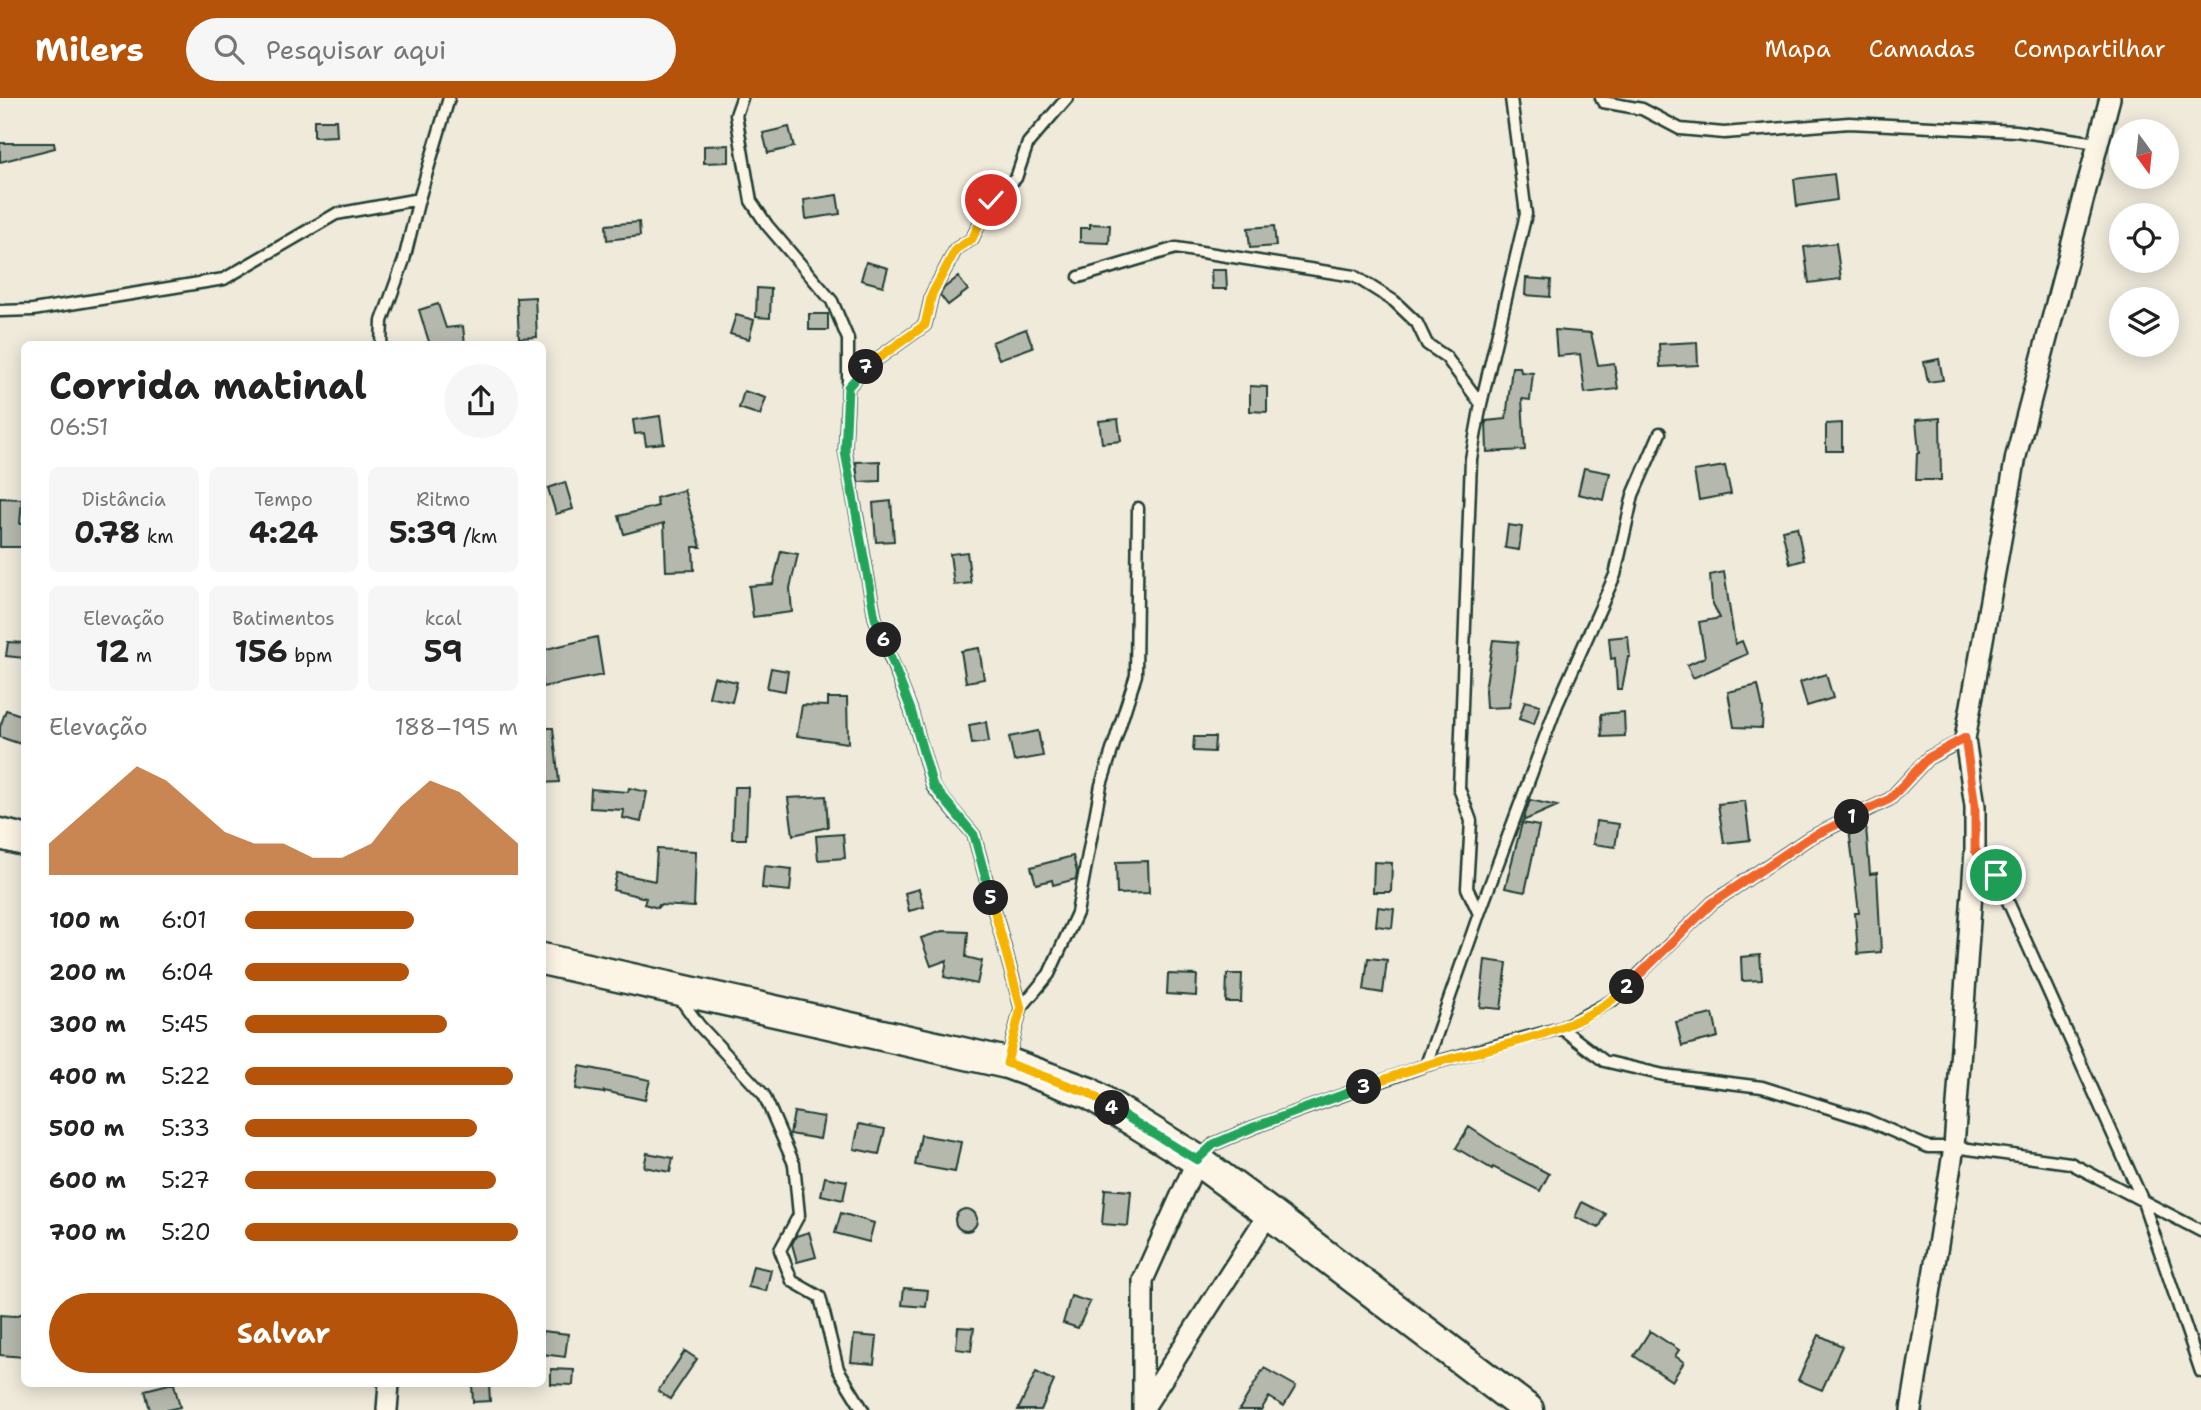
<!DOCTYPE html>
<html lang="pt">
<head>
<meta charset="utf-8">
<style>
  :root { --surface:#fff; --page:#f6f6f6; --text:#222; --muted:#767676; --accent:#b45309 }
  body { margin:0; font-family:"Shantell Sans",sans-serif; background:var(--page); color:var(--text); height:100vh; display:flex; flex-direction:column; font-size:26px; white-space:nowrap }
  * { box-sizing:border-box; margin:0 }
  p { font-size:23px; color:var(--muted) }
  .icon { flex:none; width:38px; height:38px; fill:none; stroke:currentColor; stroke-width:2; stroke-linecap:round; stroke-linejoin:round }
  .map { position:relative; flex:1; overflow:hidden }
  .details { position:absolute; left:21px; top:243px; width:525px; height:1046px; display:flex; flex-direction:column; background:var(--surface); border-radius:10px; box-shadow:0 4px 18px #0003 }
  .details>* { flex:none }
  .needle { width:46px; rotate:165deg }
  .tools { position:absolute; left:2109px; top:21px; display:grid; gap:14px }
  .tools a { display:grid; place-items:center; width:70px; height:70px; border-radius:50%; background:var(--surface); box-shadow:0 4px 18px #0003; font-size:35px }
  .pin { position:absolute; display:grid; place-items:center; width:60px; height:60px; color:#fff; margin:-30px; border:4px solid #fff; border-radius:50%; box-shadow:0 2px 7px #0007 }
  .km { position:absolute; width:35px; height:35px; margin:-18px; border-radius:50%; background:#222; color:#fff; font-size:19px; line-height:35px; text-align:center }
  .round { display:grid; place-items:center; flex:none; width:74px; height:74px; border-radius:37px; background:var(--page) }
  .overview { display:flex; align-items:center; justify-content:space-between; height:119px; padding:0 28px }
  h1 { font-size:38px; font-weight:700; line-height:52px }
  .figures { display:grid; grid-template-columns:repeat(3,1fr); gap:10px; height:119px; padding:7px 28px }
  .figures div { display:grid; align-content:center; border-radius:10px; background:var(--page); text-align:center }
  .figures b { font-size:30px; font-weight:700 }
  .figures small { font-size:19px; font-weight:400 }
  .figures p { font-size:19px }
  .chart { height:196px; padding:14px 28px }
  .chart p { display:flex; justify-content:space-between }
  .chart svg { width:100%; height:126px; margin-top:7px; fill:var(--accent); opacity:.7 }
  .cta { display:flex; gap:14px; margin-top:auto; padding:14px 28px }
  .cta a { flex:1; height:80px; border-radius:42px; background:var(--accent); color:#fff; font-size:28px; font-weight:700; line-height:80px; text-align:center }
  ul { padding:0 28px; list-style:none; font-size:23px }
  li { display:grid; grid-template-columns:112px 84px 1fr; align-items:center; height:52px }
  li i { height:18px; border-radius:9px; background:var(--accent) }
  header { display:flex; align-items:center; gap:42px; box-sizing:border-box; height:98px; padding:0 35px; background:var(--accent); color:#fff }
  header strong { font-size:33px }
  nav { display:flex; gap:38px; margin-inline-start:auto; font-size:24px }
  .search { width:490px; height:63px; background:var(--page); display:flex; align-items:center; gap:18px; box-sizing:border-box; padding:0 24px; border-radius:38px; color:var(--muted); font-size:26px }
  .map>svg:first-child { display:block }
  .building { fill:#b5b9ad; stroke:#1f3d34; stroke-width:2 }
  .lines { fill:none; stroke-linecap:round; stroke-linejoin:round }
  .service-casing { stroke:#1f3d34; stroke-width:15 }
  .minor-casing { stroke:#1f3d34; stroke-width:24 }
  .primary-casing { stroke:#1f3d34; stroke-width:35 }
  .service { stroke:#fcf5e5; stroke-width:10 }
  .minor { stroke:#fcf5e5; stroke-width:19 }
  .primary { stroke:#fcf5e5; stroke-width:30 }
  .split-1-casing { stroke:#fff; stroke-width:14 }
  .split-2-casing { stroke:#fff; stroke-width:14 }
  .split-3-casing { stroke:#fff; stroke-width:14 }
  .split-4-casing { stroke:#fff; stroke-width:14 }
  .split-5-casing { stroke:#fff; stroke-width:14 }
  .split-6-casing { stroke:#fff; stroke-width:14 }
  .split-7-casing { stroke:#fff; stroke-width:14 }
  .split-8-casing { stroke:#fff; stroke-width:14 }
  .split-1 { stroke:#f0652b; stroke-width:9 }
  .split-2 { stroke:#f0652b; stroke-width:9 }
  .split-3 { stroke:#f5b400; stroke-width:9 }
  .split-4 { stroke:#22a559; stroke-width:9 }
  .split-5 { stroke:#f5b400; stroke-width:9 }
  .split-6 { stroke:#22a559; stroke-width:9 }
  .split-7 { stroke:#22a559; stroke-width:9 }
  .split-8 { stroke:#f5b400; stroke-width:9 }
</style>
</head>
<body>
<header>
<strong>Milers</strong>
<div class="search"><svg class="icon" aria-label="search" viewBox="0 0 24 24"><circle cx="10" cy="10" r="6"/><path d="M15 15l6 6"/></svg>Pesquisar aqui</div>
<nav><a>Mapa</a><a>Camadas</a><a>Compartilhar</a></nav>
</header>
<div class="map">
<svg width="2201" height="1312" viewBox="0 0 2201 1312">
  <rect width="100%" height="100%" fill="#efeada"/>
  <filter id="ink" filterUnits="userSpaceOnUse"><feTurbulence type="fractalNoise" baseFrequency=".0143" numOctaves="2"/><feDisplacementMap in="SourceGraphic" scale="14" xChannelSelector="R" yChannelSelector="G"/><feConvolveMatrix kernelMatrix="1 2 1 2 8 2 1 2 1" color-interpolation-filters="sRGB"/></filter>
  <g filter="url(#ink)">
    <!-- building -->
    <path class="building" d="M314,22H336L337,38L314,39Z
      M789,29L794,49L768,55L763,35Z
      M0,45H54L55,50L0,64Z
      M729,47V64L704,65V48Z
      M1834,76L1837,102L1797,108L1794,81Z
      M837,97L840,116L806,121L804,102Z
      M639,124L640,138L607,142L606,127Z
      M1090,126L1110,127L1109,145L1080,144V130H1090Z
      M1274,128L1276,148L1250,150L1248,130Z
      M1836,145L1841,181L1809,185L1804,149Z
      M866,164L888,170L883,188L861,182Z
      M1211,172H1226L1227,191H1212Z
      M958,179L968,192L948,207L940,197L944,190Z
      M1526,180L1551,182L1550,199L1525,197Z
      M757,190L771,191L770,220L756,219Z
      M535,199L537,239L519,240L517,200Z
      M438,206L446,230L463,228L465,247H430L419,212Z
      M809,216H828V232H809Z
      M736,217L754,222L749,241L730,236Z
      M1026,231L1033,249L999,261L992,244Z
      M1555,232L1591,235L1598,267L1614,265L1618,291L1585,295L1580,256L1557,258Z
      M1697,244L1698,267L1660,269L1659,246Z
      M1939,261L1943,282L1928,284L1924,264Z
      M1512,269H1520L1521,274L1533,275L1530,302L1522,301L1525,352L1487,354L1486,323L1506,321Z
      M1250,288L1267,289V314L1250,313Z
      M744,293L766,300L760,317L739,310Z
      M660,318L664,345L646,347L644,335L635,336L633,322Z
      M1940,320L1941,382H1916L1917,355H1919L1916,322Z
      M1118,321L1121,343L1102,345L1099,323Z
      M1842,325V353H1826V326Z
      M880,363V383L858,384L856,364Z
      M1725,368L1731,396L1699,402L1694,373Z
      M1584,370L1610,375L1604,402L1578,396Z
      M565,384L573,411L556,416L548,390Z
      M684,392L701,449H693L694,472L666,473L664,425L624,436L619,418L658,408L656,400Z
      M0,400L22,401L20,426H24V449H0Z
      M891,403L894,443L876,444L873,405Z
      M1508,427L1522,429L1519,452L1505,450Z
      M1797,429L1804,462L1790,466L1782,432Z
      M781,453L798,456L790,490L792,514L753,519L749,488L773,486Z
      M967,454L971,485L954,487L950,456Z
      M1724,474L1735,546L1742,543L1747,556L1693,580L1687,567L1705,559L1699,524L1720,520L1712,504L1710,477Z
      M1628,538L1630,559H1628L1622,591H1617L1615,560L1611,561L1609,540Z
      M597,539L603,577L542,589V552Z
      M1493,542L1518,544L1515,573L1509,609L1486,610L1485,592Z
      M8,544L24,545V560L6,558Z
      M979,550L984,581L966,584L961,553Z
      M771,570L788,573L785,593L767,590Z
      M1826,576L1833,600L1807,608L1800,584Z
      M714,579L737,584L732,604L709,599Z
      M1758,587L1763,610L1762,630L1734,629L1728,594Z
      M828,600H847L848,645L797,638L802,607L828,608Z
      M1525,603L1540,607L1534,626L1519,621Z
      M6,612L24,618V647L0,639V629Z
      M1624,614L1625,638L1602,639L1601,616Z
      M986,624L989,644L972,646L969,627Z
      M542,630H553L559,684L542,685Z
      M1038,633L1043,658L1014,663L1009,639Z
      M1194,639H1215L1214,654L1193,653Z
      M734,689H748L746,741H732Z
      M629,690L647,694L641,724L623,720L624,712L590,710L591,691L628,694Z
      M826,698L828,729L793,737L788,700Z
      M1530,702L1557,708L1523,723Z
      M1745,703L1750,742L1724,745L1718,706Z
      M1596,723L1619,726L1615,749L1593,746Z
      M1522,725L1539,728L1525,794L1505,790Z
      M1866,729L1870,776L1877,775L1881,854L1858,856L1855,815H1859L1849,731Z
      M843,736L845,760L818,762L816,738Z
      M657,751L696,753L694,809L659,807L658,810L644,806L646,800L613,792L617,775L655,783Z
      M1073,758L1077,774L1076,781L1053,787L1052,782L1036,786L1031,769Z
      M1148,763L1149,795L1117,796L1116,764Z
      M1374,764L1392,765L1391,794H1373Z
      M764,768L792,771L790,793L762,790Z
      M919,791L924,809L909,813L905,795Z
      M1378,809L1394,811L1392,830L1376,828Z
      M943,833L968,834L966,859L982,863L977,886L944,879L947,862L931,868L921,840Z
      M1760,857L1762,882L1742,883L1741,859Z
      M1368,860L1387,862L1383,895L1364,892Z
      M1485,862L1507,865L1501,911L1480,909Z
      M1168,876L1197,877L1196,898L1167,896Z
      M1227,876H1242L1241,904H1226Z
      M1713,916L1718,939L1682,948L1676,924Z
      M580,968L650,982L645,1002L604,993V995L576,991Z
      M794,1014L824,1019L820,1041L790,1036Z
      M859,1026L885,1031L879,1056L854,1051Z
      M1469,1029L1504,1052L1549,1076L1540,1093L1493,1069L1492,1071L1456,1050Z
      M921,1037L961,1044L955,1074L915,1067Z
      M647,1055L673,1060L670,1074L644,1069Z
      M825,1079L847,1083L843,1102L821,1097Z
      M1105,1091L1131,1093L1128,1128L1102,1126Z
      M1582,1104L1606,1116L1599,1130L1575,1119Z
      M955 1122a11 11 0 1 1 22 0a11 11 0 1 1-22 0Z
      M841,1115L874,1125L869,1144L835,1135Z
      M809,1134L816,1159L797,1164L792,1146L796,1138Z
      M753,1168L771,1172L766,1193L748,1189Z
      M904,1190L928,1192L926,1209L902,1207Z
      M1071,1198L1090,1204L1078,1230L1063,1225Z
      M24,1215V1259L0,1257V1217L15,1218Z
      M958,1229L974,1230L971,1253L956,1251Z
      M542,1233L568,1236L565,1259L542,1256Z
      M1650,1233L1679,1252L1675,1258L1684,1264L1672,1283L1634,1258Z
      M854,1237L877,1239L874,1266L851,1264Z
      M1819,1237L1842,1248L1822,1292L1798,1282Z
      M685,1253L697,1261L670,1301L658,1293Z
      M1264,1270L1296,1288L1284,1308L1269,1299L1261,1312H1239Z
      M551,1271L574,1272L573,1287L551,1286Z
      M1036,1274L1054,1283L1041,1312H1018Z
      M169,1286H174L180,1309L167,1312H150L145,1292Z
      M472,1286H489L490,1303L473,1304Z"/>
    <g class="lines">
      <defs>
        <path id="service" d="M742,0L736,17L751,103L767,127L832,203L848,241V289L845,353L875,520L911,612L933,689L974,737L1021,910L1008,961
          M1601,0L1603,4L1642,11L1680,31L1724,35L1849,25L2016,33L2097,45
          M1079,179L1176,150L1354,178L1394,203L1417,225L1427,246L1446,259L1481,306
          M0,213L33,212L224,181L336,116L419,101
          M381,247L382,223L404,162L419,101L449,0
          M848,289L866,269L925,227L932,196L956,151L972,141L991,102L1016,80L1028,45L1067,0
          M1977,755L1996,777L2142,1101L2201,1274
          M1479,816L1467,790L1471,723L1459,690L1471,361L1481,306L1526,116L1511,0
          M679,899L699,927L764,997L794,1066L799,1117L780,1152L792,1183L820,1199L838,1271L863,1312
          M1021,910L1049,876L1077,815L1101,687L1136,577L1138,410
          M1561,930L1604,963L1664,977L1762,989L1867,1022L1928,1049H1954L2070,1065L2201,1133
          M1426,967L1479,816L1557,607L1615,477L1633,397L1660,335
          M1199,1060L1214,1046L1254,1029L1426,967L1561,930L1613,902L1712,805L1809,740L1890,701L1928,660L1965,641"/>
        <path id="minor" d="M1143,1311L1269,1115
          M387,1312L389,1286
          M1143,1312V1182L1197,1062
          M1911,1312L1954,1049L1975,752V708L1965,641L2016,358L2110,0"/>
        <path id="primary" d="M0,736L24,742
          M542,861L1007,965L1089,995L1197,1062L1269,1115L1528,1312"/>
      </defs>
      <!-- service casing -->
      <use href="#service" class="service-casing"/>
      <!-- minor casing -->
      <use href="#minor" class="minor-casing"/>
      <!-- primary casing -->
      <use href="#primary" class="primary-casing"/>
      <!-- service -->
      <use href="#service" class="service"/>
      <!-- minor -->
      <use href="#minor" class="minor"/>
      <!-- primary -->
      <use href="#primary" class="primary"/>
    </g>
  </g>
  <g class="lines" filter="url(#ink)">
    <defs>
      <path id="split-1" d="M1852,719L1890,701L1928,660L1965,640L1975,708V752L1996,777"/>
      <path id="split-2" d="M1627,889L1712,805L1809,740L1852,719"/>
      <path id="split-3" d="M1364,989C1386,981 1408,972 1430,966C1494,948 1578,937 1627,889"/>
      <path id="split-4" d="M1112,1010L1197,1062L1214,1046L1254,1029L1364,989"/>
      <path id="split-5" d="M991,800L1021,910L1007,965L1089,995L1112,1010"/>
      <path id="split-6" d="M884,542L911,612L933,688L974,737L991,800"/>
      <path id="split-7" d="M866,269L848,289L845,354L875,520L884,542"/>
      <path id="split-8" d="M866,269L925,227L932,196L956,151L972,141L991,102"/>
    </defs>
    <!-- split-1 casing -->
    <use href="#split-1" class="split-1-casing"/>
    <!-- split-2 casing -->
    <use href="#split-2" class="split-2-casing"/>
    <!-- split-3 casing -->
    <use href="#split-3" class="split-3-casing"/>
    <!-- split-4 casing -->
    <use href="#split-4" class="split-4-casing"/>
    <!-- split-5 casing -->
    <use href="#split-5" class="split-5-casing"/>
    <!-- split-6 casing -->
    <use href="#split-6" class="split-6-casing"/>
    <!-- split-7 casing -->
    <use href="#split-7" class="split-7-casing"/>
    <!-- split-8 casing -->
    <use href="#split-8" class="split-8-casing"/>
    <!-- split-1 -->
    <use href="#split-1" class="split-1"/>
    <!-- split-2 -->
    <use href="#split-2" class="split-2"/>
    <!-- split-3 -->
    <use href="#split-3" class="split-3"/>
    <!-- split-4 -->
    <use href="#split-4" class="split-4"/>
    <!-- split-5 -->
    <use href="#split-5" class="split-5"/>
    <!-- split-6 -->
    <use href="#split-6" class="split-6"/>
    <!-- split-7 -->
    <use href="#split-7" class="split-7"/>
    <!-- split-8 -->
    <use href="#split-8" class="split-8"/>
  </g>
</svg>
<div class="tools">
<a><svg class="needle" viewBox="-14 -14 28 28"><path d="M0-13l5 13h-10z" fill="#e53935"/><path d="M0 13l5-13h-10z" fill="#767676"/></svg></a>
<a><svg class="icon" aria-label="locate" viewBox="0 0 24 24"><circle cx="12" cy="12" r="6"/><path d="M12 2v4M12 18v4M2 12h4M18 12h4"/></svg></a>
<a><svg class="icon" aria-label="layers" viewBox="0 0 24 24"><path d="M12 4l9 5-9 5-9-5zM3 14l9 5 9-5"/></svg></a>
</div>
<div class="pin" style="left:1996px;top:777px;background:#1e9e55"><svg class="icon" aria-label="arrive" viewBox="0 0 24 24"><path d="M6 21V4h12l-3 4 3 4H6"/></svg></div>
<div class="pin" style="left:991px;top:102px;background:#d93025"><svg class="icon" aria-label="check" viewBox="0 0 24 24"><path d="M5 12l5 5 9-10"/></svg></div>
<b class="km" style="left:1852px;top:719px">1</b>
<b class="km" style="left:1627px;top:889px">2</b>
<b class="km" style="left:1364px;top:989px">3</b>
<b class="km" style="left:1112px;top:1010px">4</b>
<b class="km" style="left:991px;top:800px">5</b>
<b class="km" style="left:884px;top:542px">6</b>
<b class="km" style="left:866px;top:269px">7</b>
<section class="details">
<div class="overview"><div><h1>Corrida matinal</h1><p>06:51</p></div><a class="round"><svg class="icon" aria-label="share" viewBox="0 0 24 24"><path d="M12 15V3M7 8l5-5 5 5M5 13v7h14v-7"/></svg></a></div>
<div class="figures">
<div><p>Distância</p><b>0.78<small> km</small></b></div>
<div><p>Tempo</p><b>4:24</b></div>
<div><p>Ritmo</p><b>5:39<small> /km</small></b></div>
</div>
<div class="figures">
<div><p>Elevação</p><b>12<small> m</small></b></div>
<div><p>Batimentos</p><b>156<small> bpm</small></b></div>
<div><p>kcal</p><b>59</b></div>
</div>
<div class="chart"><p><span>Elevação</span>188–195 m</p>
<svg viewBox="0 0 160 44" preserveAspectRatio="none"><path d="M0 44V33L10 24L20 15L30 6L40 11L50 20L60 29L70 33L80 33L90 38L100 38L110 33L120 20L130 11L140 15L150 24L160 33V44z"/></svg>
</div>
<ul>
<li><b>100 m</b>6:01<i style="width:62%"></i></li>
<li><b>200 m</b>6:04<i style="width:60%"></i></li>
<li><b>300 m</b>5:45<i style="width:74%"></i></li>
<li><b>400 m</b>5:22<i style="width:98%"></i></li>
<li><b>500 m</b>5:33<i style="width:85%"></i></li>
<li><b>600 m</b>5:27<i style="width:92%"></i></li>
<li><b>700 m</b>5:20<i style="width:100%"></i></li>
</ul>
<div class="cta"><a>Salvar</a></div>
</section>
</div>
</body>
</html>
